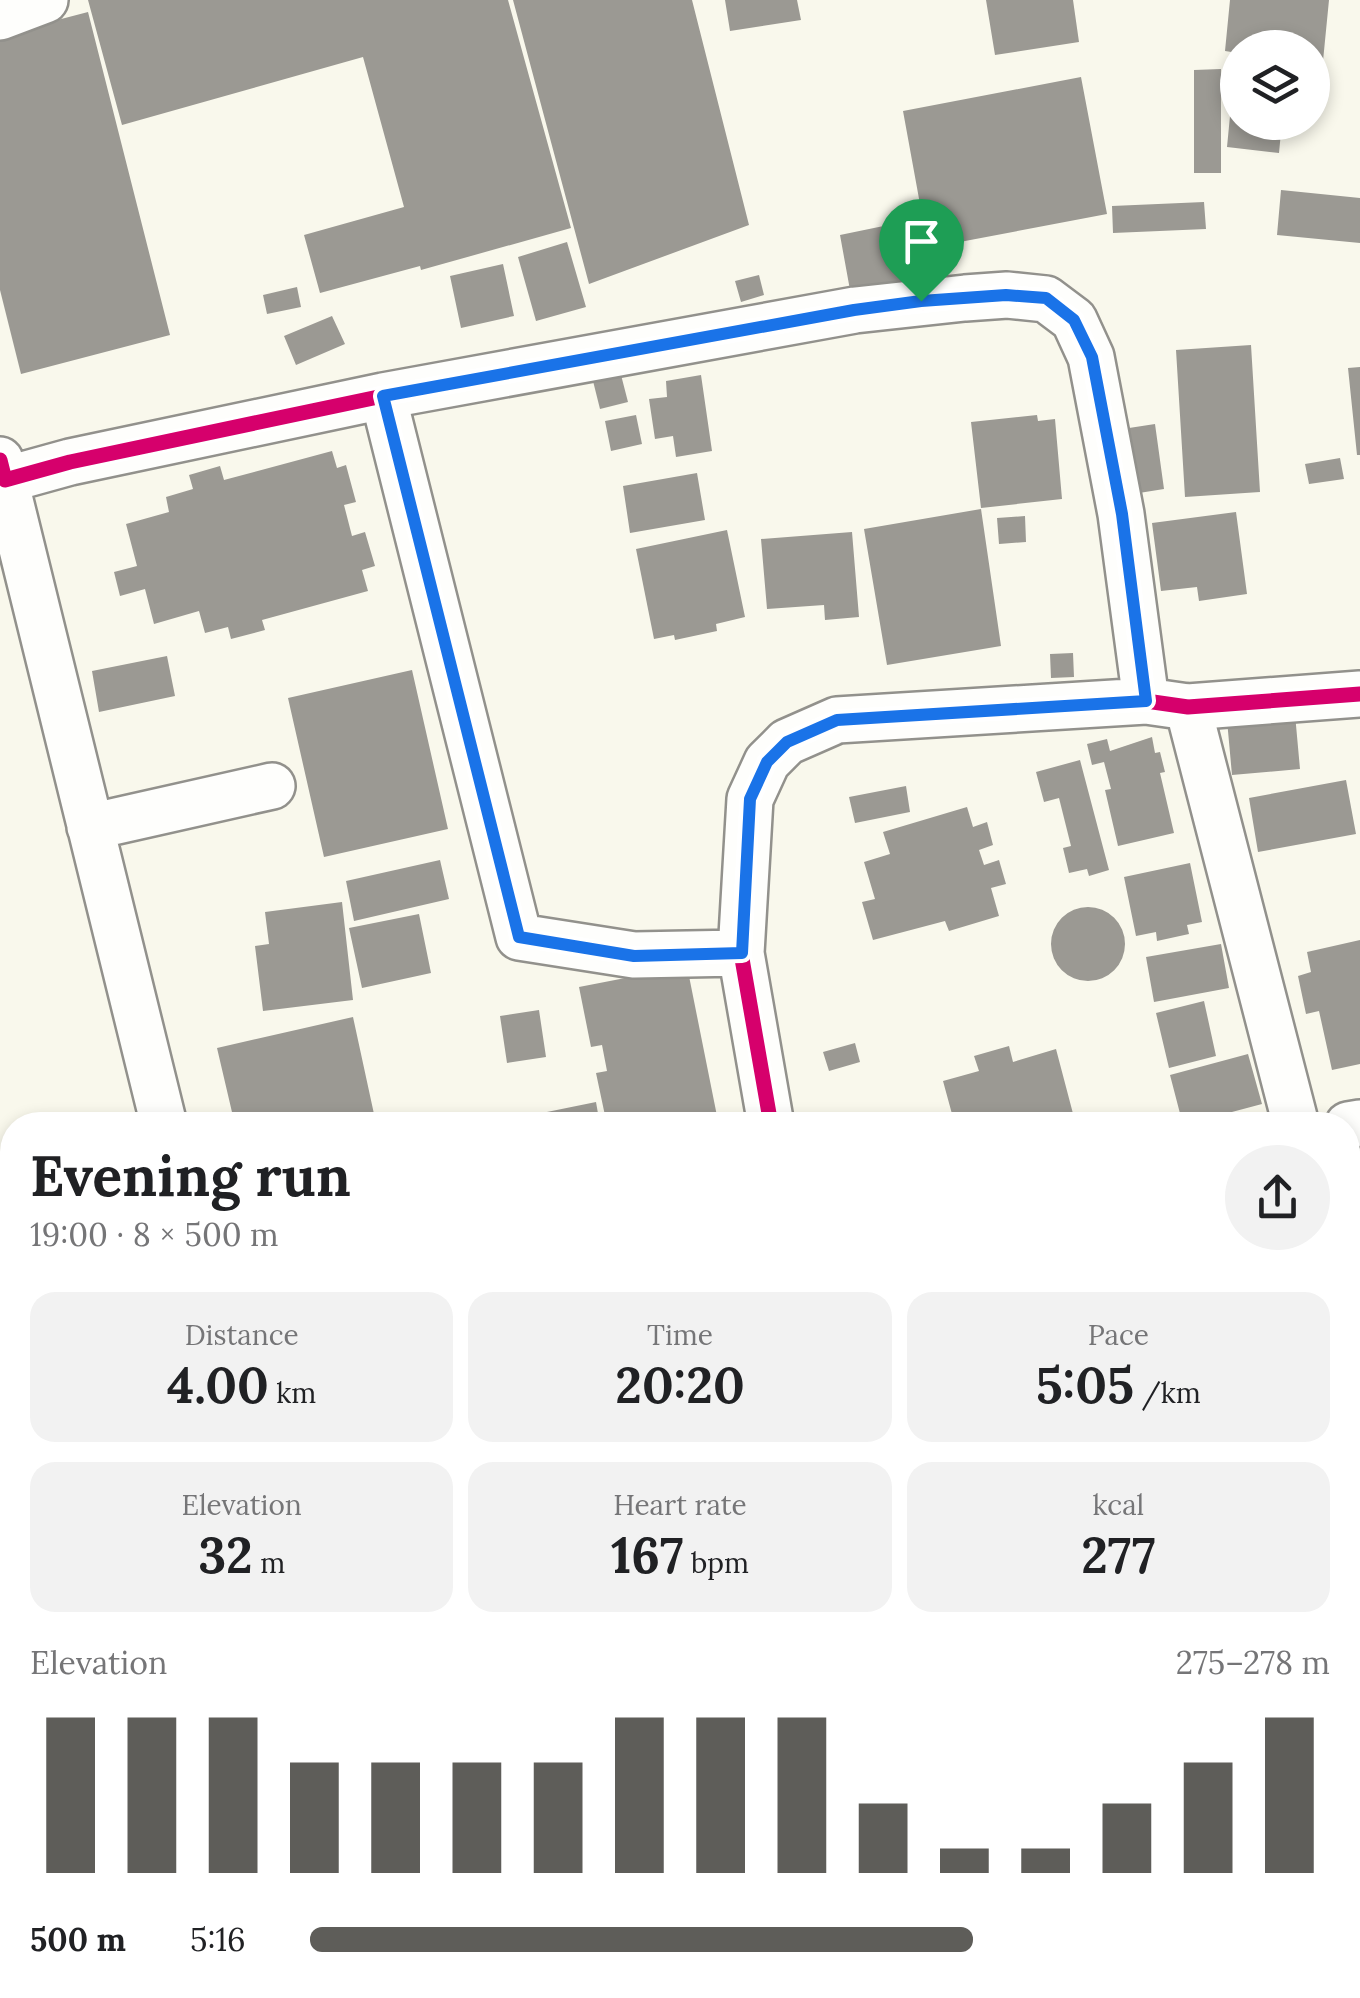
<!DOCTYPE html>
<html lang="en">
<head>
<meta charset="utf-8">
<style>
  :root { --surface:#fff; --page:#f2f2f2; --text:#202124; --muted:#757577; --accent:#5e5d59 }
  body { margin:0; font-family:Lora,serif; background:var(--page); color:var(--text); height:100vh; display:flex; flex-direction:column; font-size:38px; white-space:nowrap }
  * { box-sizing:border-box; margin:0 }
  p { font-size:32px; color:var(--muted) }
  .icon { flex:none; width:55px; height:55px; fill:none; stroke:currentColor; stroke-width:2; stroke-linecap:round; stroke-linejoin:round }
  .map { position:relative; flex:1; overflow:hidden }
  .side { position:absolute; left:0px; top:1112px; width:1360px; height:888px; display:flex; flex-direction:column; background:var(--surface); border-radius:40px 40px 0 0; box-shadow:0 5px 15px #0003 }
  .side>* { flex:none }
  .buttons { position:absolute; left:1220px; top:30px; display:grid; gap:20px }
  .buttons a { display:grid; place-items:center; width:110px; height:110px; border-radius:50%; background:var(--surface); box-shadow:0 5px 15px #0003; font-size:50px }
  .pin { position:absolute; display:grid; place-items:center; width:85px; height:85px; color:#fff; margin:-102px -42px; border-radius:50% 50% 50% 0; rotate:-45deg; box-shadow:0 0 10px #0007 }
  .pin .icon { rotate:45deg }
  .round { display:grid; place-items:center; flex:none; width:105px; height:105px; border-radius:52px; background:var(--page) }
  .summary { display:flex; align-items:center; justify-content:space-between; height:170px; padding:0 30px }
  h1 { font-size:55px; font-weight:700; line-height:75px }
  .metrics { display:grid; grid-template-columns:repeat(3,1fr); gap:15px; height:170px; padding:10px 30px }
  .metrics div { display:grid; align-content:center; border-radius:25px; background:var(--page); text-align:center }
  .metrics b { font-size:50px; font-weight:700 }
  .metrics small { font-size:28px; font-weight:400 }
  .metrics p { font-size:28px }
  .chart { height:280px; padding:20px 30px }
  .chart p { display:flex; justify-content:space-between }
  .chart svg { width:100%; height:180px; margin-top:10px; stroke:var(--accent); stroke-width:6 }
  ul { padding:0 30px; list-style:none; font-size:32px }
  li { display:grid; grid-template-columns:160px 120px 1fr; align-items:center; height:75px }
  li i { height:25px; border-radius:12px; background:var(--accent) }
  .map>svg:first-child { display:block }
  .building { fill:#9b9993 }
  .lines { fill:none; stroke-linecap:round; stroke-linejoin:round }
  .minor-casing { stroke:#92918c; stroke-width:50 }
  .highway-casing { stroke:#7f7e79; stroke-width:60 }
  .minor { stroke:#fefefc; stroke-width:45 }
  .highway { stroke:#e9ded2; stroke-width:55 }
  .cycleway-casing { stroke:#fff; stroke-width:21 }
  .cycleway { stroke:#d6006c; stroke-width:15 }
  .route-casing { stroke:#fff; stroke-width:20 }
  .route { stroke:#1a73e8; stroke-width:12 }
</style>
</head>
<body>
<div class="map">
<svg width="1360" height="1998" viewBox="0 0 1360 1998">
  <rect width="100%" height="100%" fill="#f9f8ec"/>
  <!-- building -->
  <path class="building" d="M88,0H508L571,228L421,270L420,266L320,293L304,235L404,207L363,57L122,125Z
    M513,0H692L749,225L589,284Z
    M725,0H797L801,20L730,31Z
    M986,0H1073L1079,42L995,55Z
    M1230,0H1329L1323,61L1312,60V48H1238V53L1225,51Z
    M88,12L170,335L21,374L0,290V35Z
    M1221,69V173H1194V70Z
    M1081,77L1107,214L928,248L903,111Z
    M1233,85H1238V122H1282L1279,153L1227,147Z
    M1281,190L1360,198V243L1277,235Z
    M1204,202L1206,229L1113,233L1112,206Z
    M903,222L913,278L850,290L840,235Z
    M567,242L586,307L536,321L518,257Z
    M503,264L514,316L461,328L450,276Z
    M759,275L764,295L741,302L735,281Z
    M297,287L301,307L267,314L263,295Z
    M332,316L345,344L296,365L284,336Z
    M1251,345L1260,492L1185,497L1176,350Z
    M1360,367V455H1357L1348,368Z
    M620,371L628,402L600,409L592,377Z
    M701,375L712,451L676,457L673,436L655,439L649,399L667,397L666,381Z
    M636,415L642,444L611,451L605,421Z
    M1037,415L1038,421L1055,419L1062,499L981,508L971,422Z
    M1155,424L1164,489L1139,493L1129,428Z
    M332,451L337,468L346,465L356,502L344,505L352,536L365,532L375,566L362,570L368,591L262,620L265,630L231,639L228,627L205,633L199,611L154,624L145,589L120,596L114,572L137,566L126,524L169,512L166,497L193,489L189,475L220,466L224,480Z
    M1340,458L1344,479L1309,484L1305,464Z
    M697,473L705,520L630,533L623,486Z
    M981,509L1001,646L887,665L864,529Z
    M1236,512L1247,594L1199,601L1197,587L1161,591L1152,523Z
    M1025,516L1026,542L999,544L997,518Z
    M727,530L745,617L716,624L717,631L675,640L674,635L654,639L636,549Z
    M852,532L859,617L825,620L824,605L767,609L761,539Z
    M1073,653L1074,677L1051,678L1050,654Z
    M167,656L175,696L99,712L92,671Z
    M412,670L448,829L324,857L288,698Z
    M1295,714L1300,769L1232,775L1227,720Z
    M1152,737L1155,753L1160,752L1165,772L1160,773L1174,833L1118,846L1105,790L1111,789L1104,762L1092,765L1087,744L1107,739L1110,751Z
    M1080,760L1109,870L1089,876L1087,869L1069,873L1063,848L1071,846L1059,798L1044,802L1036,772Z
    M1346,780L1356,834L1258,852L1249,798Z
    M906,786L910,812L855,823L849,797Z
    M967,807L973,827L987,822L993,845L979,850L984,865L999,860L1006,884L991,888L999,916L949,931L945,921L873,940L862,902L875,899L864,862L890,854L883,832Z
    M440,860L449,899L354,921L346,881Z
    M1190,863L1202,922L1187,925L1189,934L1157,941L1156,932L1136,936L1124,877Z
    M342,902L353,1000L263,1011L255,946L269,944L265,912Z
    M1051 944a37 37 0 1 1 74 0a37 37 0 1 1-74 0Z
    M419,914L431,973L362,988L349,928Z
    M1360,940V1064L1332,1070L1319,1011L1306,1014L1298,976L1311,972L1307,952Z
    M1221,944L1229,988L1154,1002L1146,957Z
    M687,966L718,1121L683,1125L682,1118L649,1125H607L596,1073L607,1071L602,1045L591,1047L579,987Z
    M1204,1001L1216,1056L1169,1068L1156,1013Z
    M539,1010L546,1057L507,1063L500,1016Z
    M353,1017L374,1114L327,1125H235L217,1048Z
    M855,1043L860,1062L829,1071L823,1052Z
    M1009,1046L1013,1062L1056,1049L1076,1125H955L943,1081L979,1071L974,1056Z
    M1248,1054L1262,1104L1183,1125L1170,1075Z
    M596,1102L600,1125H544L542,1113Z
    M1360,1591V1613L1349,1615L1348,1593Z
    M1360,1616V1642L1348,1644V1619Z
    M1360,1671V1725L1348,1728V1674Z
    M1360,1779V1873L1352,1875L1348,1855V1782Z
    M788,1988H857L859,1997L791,1998Z
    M922,1988H951L953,1998H877Z
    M1113,1988H1136V1998H1112Z"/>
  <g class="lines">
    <defs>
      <path id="minor" d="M0,17L45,0
        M383,396L519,937L634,955L741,953
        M0,460L5,480L70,462L383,396L855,310L965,298L1007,295L1046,299L1074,320L1091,357L1121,514L1146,701
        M5,480L164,1125
        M1188,707L1296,1125
        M90,827L272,786
        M771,1125L741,953L750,799L767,762L787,742L837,720L1146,701L1188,707L1360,694
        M1348,1125L1360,1123
        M1348,1393L1360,1460
        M0,1483L12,1487
        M324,1988L326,1998
        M628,1988L631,1998
        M1028,1988L1031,1998"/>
      <path id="highway" d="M0,1757L12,1805
        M60,1988L63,1998"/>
    </defs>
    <!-- minor casing -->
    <use href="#minor" class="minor-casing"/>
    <!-- highway casing -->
    <use href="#highway" class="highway-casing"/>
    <!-- minor -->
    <use href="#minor" class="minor"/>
    <!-- highway -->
    <use href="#highway" class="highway"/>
    <defs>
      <path id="cycleway" d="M0,460L5,480L70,462L383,396L855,310L965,298L1007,295L1046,299L1074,320L1091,357L1121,514L1146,701
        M771,1125L741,953L750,799L767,762L787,742L837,720L1146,701L1188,707L1360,694"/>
    </defs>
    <!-- cycleway casing -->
    <use href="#cycleway" class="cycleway-casing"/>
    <!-- cycleway -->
    <use href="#cycleway" class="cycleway"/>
  </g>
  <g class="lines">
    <defs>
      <path id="route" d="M1006,295L1046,298L1074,320L1092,357L1122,514L1146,701L837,720L787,742L767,762L750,799L742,953L634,956L519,937L383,396L854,310L921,301Z"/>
    </defs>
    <!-- route casing -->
    <use href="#route" class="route-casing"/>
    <!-- route -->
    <use href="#route" class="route"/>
  </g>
</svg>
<div class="buttons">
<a><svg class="icon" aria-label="layers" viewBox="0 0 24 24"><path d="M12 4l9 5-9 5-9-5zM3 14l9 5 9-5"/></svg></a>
</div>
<div class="pin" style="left:921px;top:301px;background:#1e9e55"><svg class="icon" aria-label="arrive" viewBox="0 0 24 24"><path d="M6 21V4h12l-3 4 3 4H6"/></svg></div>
<section class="side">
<div class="summary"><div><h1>Evening run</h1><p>19:00 · 8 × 500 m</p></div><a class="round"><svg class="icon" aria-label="share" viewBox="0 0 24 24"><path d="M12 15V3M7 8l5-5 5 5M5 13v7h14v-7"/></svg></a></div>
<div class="metrics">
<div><p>Distance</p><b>4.00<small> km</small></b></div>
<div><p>Time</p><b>20:20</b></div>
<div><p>Pace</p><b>5:05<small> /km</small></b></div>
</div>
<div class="metrics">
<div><p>Elevation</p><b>32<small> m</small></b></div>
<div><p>Heart rate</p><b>167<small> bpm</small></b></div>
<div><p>kcal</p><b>277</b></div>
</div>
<div class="chart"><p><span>Elevation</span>275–278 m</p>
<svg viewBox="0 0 160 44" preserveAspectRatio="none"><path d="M5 44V6M15 44V6M25 44V6M35 44V17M45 44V17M55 44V17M65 44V17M75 44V6M85 44V6M95 44V6M105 44V27M115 44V38M125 44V38M135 44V27M145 44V17M155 44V6"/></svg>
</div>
<ul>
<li><b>500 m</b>5:16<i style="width:65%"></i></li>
</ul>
</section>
</div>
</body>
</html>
